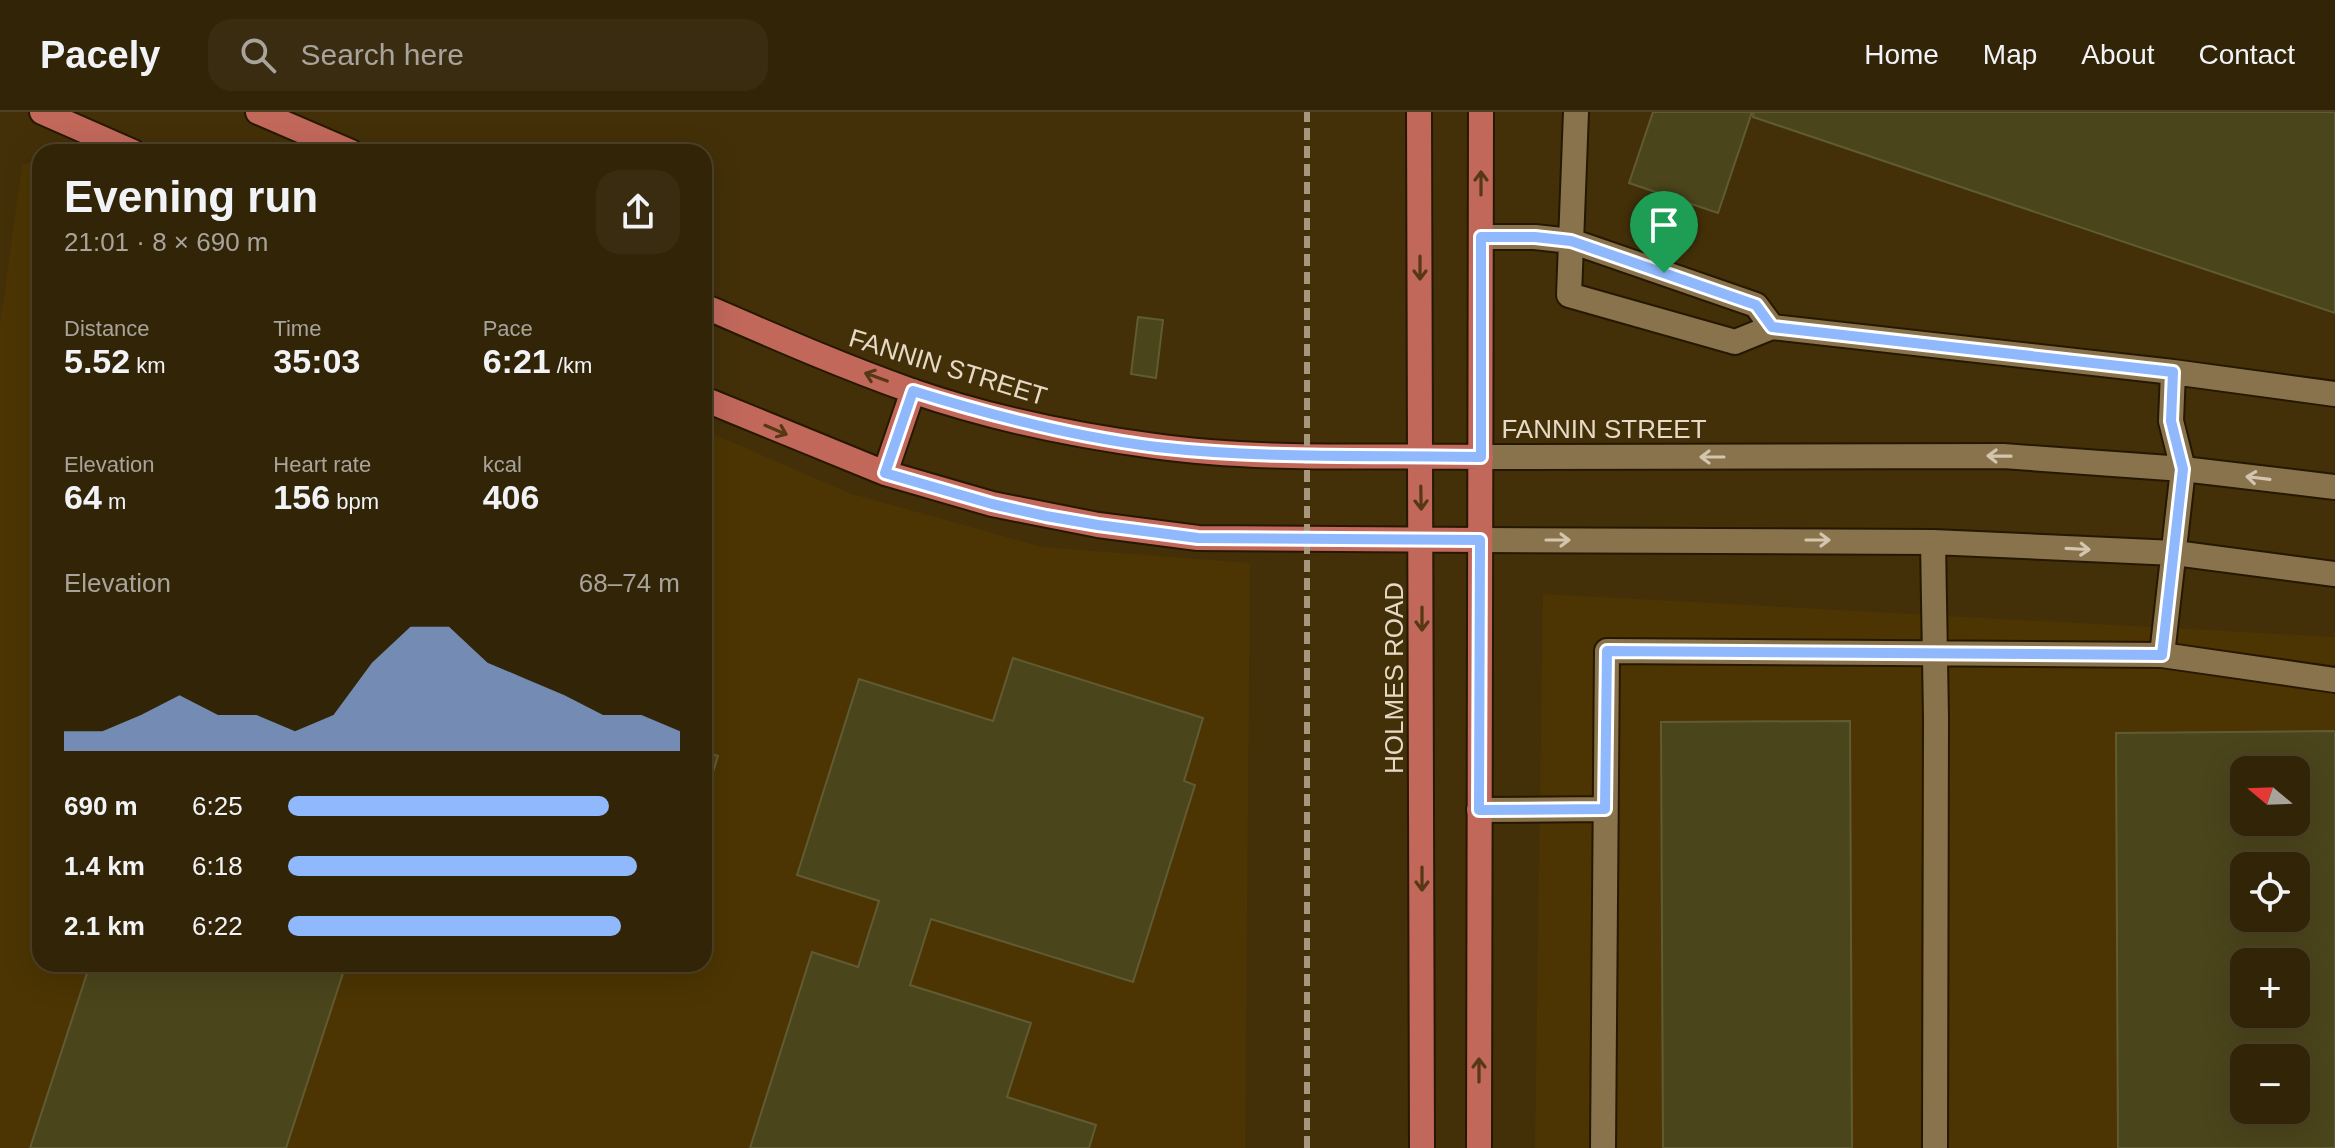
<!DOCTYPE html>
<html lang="en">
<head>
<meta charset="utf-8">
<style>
  :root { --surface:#322407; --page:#3a2c11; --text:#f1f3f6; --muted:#a8a49b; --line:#4d4128; --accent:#90b8fd }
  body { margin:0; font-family:Helvetica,sans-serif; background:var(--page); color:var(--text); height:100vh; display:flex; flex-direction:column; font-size:30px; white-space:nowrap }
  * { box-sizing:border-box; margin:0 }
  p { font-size:26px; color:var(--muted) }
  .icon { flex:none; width:44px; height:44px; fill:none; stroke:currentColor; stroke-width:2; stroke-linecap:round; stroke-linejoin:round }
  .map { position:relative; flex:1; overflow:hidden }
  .panel { position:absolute; left:32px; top:32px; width:680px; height:828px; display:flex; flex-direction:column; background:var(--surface); border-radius:24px; box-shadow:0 8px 32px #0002,0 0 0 2px var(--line) }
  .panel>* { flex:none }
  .needle { width:52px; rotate:289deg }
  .controls { position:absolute; left:2230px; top:644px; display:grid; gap:16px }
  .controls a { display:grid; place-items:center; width:80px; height:80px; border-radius:16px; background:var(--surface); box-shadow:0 8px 32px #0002,0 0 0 2px var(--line); font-size:40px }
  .pin { position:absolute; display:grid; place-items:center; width:68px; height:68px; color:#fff; margin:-82px -34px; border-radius:50% 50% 50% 0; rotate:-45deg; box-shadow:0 0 8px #0007 }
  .pin .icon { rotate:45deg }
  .round { display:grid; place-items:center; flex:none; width:84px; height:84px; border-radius:24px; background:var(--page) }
  .overview { display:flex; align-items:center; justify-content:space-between; height:136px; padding:0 32px }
  h1 { font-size:44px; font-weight:600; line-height:60px }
  .figures { display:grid; grid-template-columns:repeat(3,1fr); gap:12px; height:136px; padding:8px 32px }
  .figures div { display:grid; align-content:center }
  .figures b { font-size:34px; font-weight:600 }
  .figures small { font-size:22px; font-weight:400 }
  .figures p { font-size:22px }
  .chart { height:224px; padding:16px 32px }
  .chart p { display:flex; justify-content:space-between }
  .chart svg { width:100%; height:144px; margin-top:8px; fill:var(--accent); opacity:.7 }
  ul { padding:0 32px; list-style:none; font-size:26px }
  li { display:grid; grid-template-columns:128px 96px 1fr; align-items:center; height:60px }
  li i { height:20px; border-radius:10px; background:var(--accent) }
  header { display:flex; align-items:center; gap:48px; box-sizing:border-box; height:112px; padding:0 40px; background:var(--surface); border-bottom:2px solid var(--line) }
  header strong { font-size:38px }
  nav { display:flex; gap:44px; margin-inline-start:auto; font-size:28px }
  .search { width:560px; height:72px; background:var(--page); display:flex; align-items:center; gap:20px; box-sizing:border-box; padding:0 28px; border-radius:24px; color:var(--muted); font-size:30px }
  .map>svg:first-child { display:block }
  .built { fill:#4c3503; fill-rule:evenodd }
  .building { fill:#4b451c; stroke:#615b33; stroke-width:2; fill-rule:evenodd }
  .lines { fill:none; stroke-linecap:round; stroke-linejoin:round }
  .minor-casing { stroke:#261800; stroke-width:28 }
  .major-casing { stroke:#261800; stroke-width:28 }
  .minor { stroke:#89734d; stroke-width:24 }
  .major { stroke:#c1685b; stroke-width:24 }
  .rail { stroke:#a6977c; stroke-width:6; stroke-dasharray:12 6; stroke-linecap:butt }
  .oneway { stroke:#563815 }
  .oneway2 { stroke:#d3c5ae }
  .route-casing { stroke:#fff; stroke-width:16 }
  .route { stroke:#90b8fd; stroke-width:10 }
  .labels { text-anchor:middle; stroke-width:6; stroke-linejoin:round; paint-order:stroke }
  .street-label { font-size:26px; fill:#e6dac6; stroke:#433009 }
</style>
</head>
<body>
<header>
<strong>Pacely</strong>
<div class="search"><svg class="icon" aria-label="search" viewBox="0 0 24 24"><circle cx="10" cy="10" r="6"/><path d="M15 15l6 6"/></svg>Search here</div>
<nav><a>Home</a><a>Map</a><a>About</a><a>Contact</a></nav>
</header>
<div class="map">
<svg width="2335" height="1036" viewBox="0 0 2335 1036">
  <rect width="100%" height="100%" fill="#433009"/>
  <!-- built -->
  <path class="built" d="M40,47V852H704V318L849,381L1042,435L1250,451L1245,1036H0V214L22,53Z
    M1543,482L2335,525V1036H1535ZM2244,658H2296V710H2244ZM2244,754H2296V806H2244ZM2244,850H2296V902H2244ZM2244,946H2296V998H2244Z"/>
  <!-- building -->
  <path class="building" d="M1653,0H1752L1718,101L1629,71Z
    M1754,0H2335V201L1753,5Z
    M1138,205L1163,208L1156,266L1131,262Z
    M1013,546L1203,606L1184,669L1195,673L1133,870L931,807L910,873L1031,911L1007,985L1096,1013L1089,1036H750L812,840L858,855L879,789L797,763L859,567L993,609Z
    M1850,609L1852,1036H1663L1661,610Z
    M2335,619V1036H2118L2116,621ZM2244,658H2296V710H2244ZM2244,754H2296V806H2244ZM2244,850H2296V902H2244ZM2244,946H2296V998H2244Z
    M704,640L718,644L704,689Z
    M90,852H346L286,1036H30Z"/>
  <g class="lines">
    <defs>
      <path id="minor" d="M1576,0L1569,183L1735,230L1772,215L2173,260L2335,282
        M1481,125H1535L1571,129L1756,193L1772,215
        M1481,345L2003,344L2183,357L2335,375
        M1480,428L1933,430L2175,441L2335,462
        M1933,430L1936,606L1935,1036
        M2162,543L2183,357L2171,309L2173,260
        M1479,698L1605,697
        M1603,1036L1607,539L2162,543L2335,568"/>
      <path id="major" d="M42,0L133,40
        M258,0L351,40
        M1419,0L1422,1036
        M704,194C773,224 841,254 912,279C990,306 1072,323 1154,334C1261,349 1372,343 1481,345
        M704,287L885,361L992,392L1098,413L1198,426L1480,428
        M885,361L913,279
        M1479,1036L1481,0"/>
    </defs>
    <!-- minor casing -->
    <use href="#minor" class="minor-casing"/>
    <!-- major casing -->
    <use href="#major" class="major-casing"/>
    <!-- minor -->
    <use href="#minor" class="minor"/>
    <!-- major -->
    <use href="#major" class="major"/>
    <!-- rail -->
    <path class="rail" d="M1307,1036V0"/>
  </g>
  <!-- one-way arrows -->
  <defs><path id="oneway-shaft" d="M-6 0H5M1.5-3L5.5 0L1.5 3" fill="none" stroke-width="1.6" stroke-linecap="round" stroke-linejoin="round" transform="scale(2)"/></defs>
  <g class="oneway">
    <use href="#oneway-shaft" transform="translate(1481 71) rotate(-90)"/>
    <use href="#oneway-shaft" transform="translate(1420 156) rotate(90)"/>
    <use href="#oneway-shaft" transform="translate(876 265) rotate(-160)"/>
    <use href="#oneway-shaft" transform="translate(776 318) rotate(23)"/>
    <use href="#oneway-shaft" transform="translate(1421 386) rotate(89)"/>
    <use href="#oneway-shaft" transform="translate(1422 507) rotate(90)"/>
    <use href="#oneway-shaft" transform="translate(1422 767) rotate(90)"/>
    <use href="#oneway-shaft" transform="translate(1479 958) rotate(-90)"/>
  </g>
  <g class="oneway2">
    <use href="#oneway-shaft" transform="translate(1999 344) rotate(-179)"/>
    <use href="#oneway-shaft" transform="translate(1712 345) rotate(180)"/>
    <use href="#oneway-shaft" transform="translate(2258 366) rotate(-173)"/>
    <use href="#oneway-shaft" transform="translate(1558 428)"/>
    <use href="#oneway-shaft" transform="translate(1818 428)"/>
    <use href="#oneway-shaft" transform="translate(2078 437) rotate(3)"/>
  </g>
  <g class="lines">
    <defs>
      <path id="route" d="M1481,125H1535L1571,129L1756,193L1772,215L2173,260L2171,309L2183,357L2162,543L1607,539L1605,697L1479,698L1480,428L1198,426L1098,413L1046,404L992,392L885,361L913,279C993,304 1074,325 1157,335C1264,347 1373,343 1481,345Z"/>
    </defs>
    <!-- route casing -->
    <use href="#route" class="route-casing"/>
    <!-- route -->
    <use href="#route" class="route"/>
  </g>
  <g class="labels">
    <!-- street labels -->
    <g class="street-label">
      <text transform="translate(948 255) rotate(17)" y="9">FANNIN STREET</text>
      <text x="1604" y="326">FANNIN STREET</text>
      <text transform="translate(1394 566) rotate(-90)" y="9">HOLMES ROAD</text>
    </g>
  </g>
</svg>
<div class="controls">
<a><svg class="needle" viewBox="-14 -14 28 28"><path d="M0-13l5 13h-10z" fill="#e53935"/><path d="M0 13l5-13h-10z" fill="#a8a49b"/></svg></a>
<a><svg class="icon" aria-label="locate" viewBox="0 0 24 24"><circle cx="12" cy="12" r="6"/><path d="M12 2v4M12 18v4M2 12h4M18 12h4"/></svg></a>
<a>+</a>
<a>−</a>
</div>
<div class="pin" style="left:1664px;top:161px;background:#1e9e55"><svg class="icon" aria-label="arrive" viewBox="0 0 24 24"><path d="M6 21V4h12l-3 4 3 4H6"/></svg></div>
<section class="panel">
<div class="overview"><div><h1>Evening run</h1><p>21:01 · 8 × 690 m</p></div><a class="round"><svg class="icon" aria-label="share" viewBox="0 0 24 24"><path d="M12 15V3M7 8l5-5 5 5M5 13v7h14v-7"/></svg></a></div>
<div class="figures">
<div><p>Distance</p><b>5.52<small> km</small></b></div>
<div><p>Time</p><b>35:03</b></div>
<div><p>Pace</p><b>6:21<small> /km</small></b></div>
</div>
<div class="figures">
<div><p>Elevation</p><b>64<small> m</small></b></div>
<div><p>Heart rate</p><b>156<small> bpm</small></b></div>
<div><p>kcal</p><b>406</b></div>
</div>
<div class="chart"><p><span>Elevation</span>68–74 m</p>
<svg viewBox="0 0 160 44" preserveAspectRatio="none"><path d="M0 44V38L10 38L20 33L30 27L40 33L50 33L60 38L70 33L80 17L90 6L100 6L110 17L120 22L130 27L140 33L150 33L160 38V44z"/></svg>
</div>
<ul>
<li><b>690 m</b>6:25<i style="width:82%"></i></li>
<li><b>1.4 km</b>6:18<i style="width:89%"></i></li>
<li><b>2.1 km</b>6:22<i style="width:85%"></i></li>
</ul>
</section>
</div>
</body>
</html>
